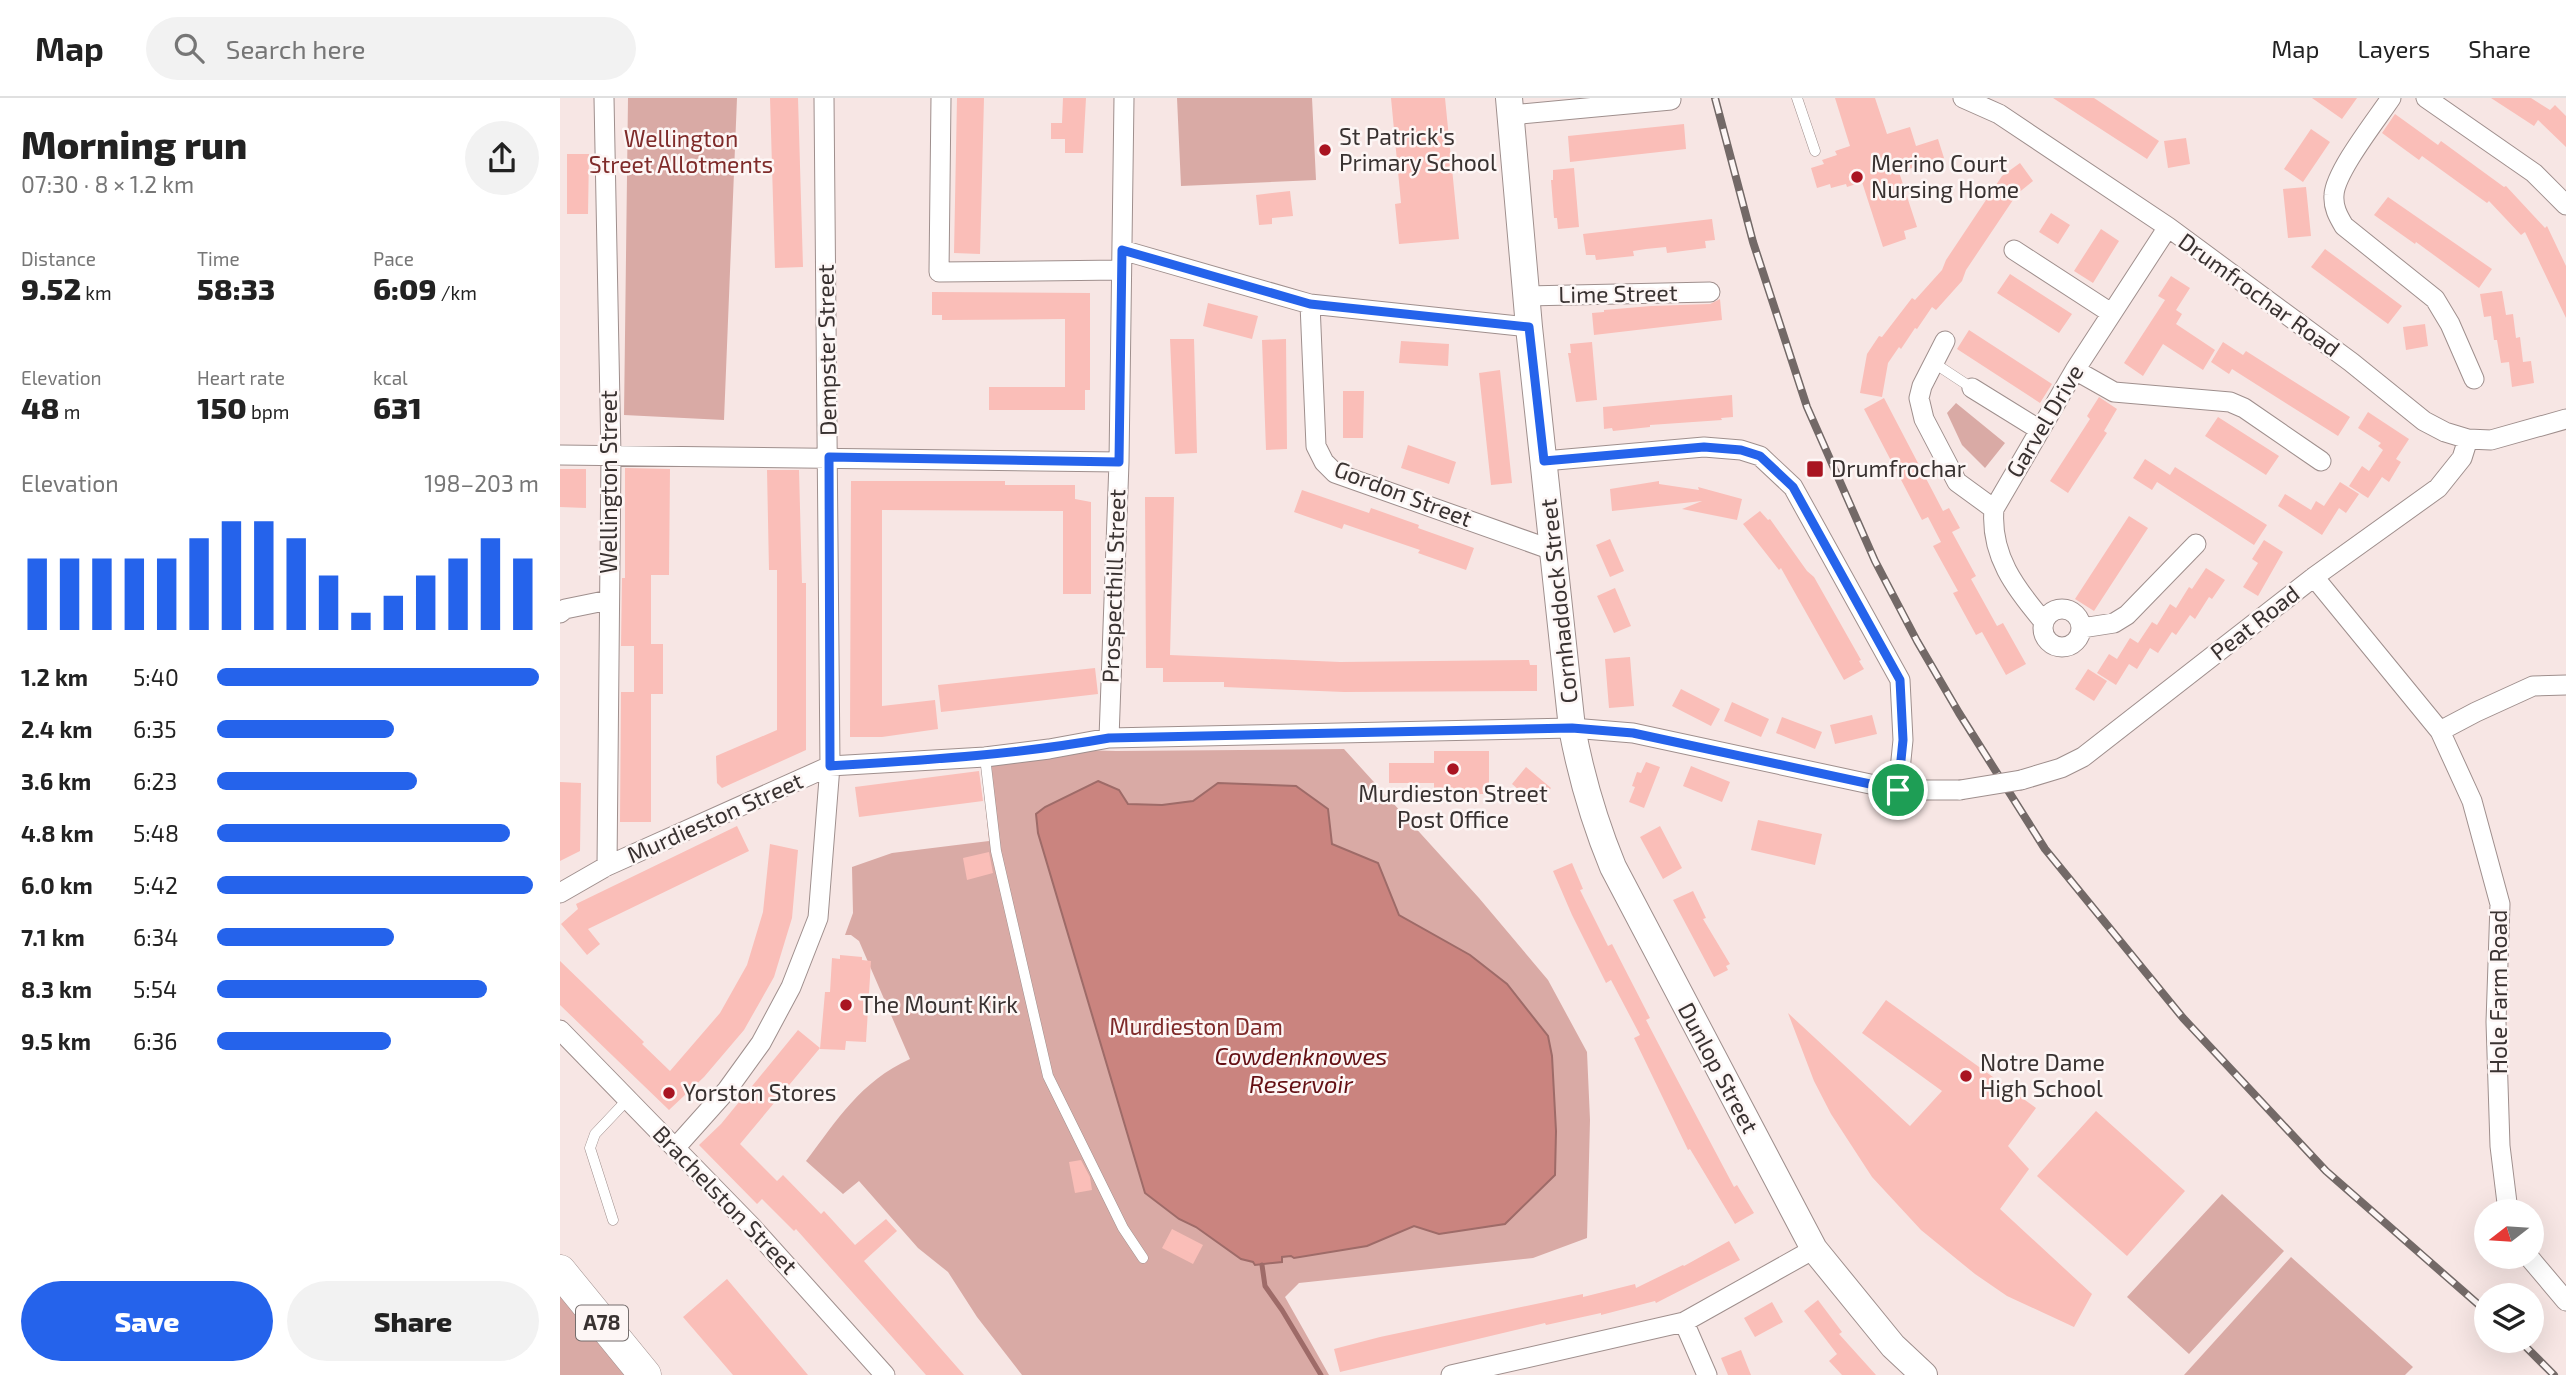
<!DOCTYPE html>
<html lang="en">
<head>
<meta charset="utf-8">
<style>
  :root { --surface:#fff; --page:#f2f2f2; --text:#222; --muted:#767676; --line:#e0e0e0; --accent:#2563eb }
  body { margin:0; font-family:"Exo 2",sans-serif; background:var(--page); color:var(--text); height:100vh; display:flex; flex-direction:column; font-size:26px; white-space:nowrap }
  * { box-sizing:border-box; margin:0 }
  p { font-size:23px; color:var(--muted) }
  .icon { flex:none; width:38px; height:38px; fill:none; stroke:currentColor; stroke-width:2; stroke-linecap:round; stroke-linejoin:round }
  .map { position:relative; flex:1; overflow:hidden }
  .sheet { display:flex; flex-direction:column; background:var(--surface); width:560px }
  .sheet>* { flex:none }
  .needle { width:46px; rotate:253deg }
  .controls { position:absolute; left:1914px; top:1101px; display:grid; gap:14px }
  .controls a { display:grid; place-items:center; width:70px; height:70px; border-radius:50%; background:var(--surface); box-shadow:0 7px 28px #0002; font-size:35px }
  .pin { position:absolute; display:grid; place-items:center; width:60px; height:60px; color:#fff; margin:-30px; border:4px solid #fff; border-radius:50%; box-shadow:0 2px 7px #0007 }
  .round { display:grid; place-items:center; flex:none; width:74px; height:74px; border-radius:37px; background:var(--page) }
  .headline { display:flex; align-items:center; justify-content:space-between; height:119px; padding:0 21px }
  h1 { font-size:38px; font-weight:800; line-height:52px }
  .figures { display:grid; grid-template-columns:repeat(3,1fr); gap:10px; height:119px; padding:7px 21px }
  .figures div { display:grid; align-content:center }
  .figures b { font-size:30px; font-weight:800 }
  .figures small { font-size:19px; font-weight:400 }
  .figures p { font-size:19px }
  .chart { height:196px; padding:14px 21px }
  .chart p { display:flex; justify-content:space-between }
  .chart svg { width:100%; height:126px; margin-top:7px; stroke:var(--accent); stroke-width:6 }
  .button { display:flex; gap:14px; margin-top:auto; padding:14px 21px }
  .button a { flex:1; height:80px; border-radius:42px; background:var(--accent); color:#fff; font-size:28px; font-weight:800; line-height:80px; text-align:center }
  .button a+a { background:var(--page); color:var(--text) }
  ul { padding:0 21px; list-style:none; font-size:23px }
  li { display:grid; grid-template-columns:112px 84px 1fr; align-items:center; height:52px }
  li i { height:18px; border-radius:9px; background:var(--accent) }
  header { display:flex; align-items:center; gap:42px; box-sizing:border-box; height:98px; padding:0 35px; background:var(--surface); border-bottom:2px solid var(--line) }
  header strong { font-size:33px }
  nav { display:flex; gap:38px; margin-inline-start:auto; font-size:24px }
  .search { width:490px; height:63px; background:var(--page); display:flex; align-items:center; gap:18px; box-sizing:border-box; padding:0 24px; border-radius:38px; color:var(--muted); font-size:26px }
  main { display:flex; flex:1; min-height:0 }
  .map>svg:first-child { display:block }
  .green { fill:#d9aaa5 }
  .water { fill:#ca847f; stroke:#9e6b68; stroke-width:2 }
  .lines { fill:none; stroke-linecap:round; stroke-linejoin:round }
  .stream { stroke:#9e6b68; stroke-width:5 }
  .building { fill:#fabeb8 }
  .service-casing { stroke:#9f8f8d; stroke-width:11 }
  .minor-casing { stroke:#9f8f8d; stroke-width:21 }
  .secondary-casing { stroke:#9f8f8d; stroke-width:28 }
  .trunk-casing { stroke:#9f8f8d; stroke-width:33 }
  .service { stroke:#fff; stroke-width:10 }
  .minor { stroke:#fff; stroke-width:19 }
  .secondary { stroke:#fff; stroke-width:26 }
  .trunk { stroke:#fff; stroke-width:32 }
  .rail-casing { stroke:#736967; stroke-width:8 }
  .rail { stroke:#fdf6f5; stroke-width:5; stroke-dasharray:16; stroke-linecap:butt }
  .minor-bridge-casing { stroke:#9f8f8d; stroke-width:21; stroke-linecap:butt }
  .minor-bridge { stroke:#fff; stroke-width:19 }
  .route-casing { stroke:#fff; stroke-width:14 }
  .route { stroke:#2563eb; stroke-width:9 }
  .poi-dot { fill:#a91421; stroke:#fdf6f5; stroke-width:2.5 }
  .labels { text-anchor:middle; stroke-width:5; stroke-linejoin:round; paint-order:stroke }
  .shield { fill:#fdf6f5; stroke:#746d6c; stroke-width:2 }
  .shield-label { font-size:21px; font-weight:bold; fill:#393231 }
  .poi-label { font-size:23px; fill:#393231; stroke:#fdf6f5; text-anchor:start }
  .park-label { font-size:23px; fill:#7f2b2a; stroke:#fdf6f5 }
  .street-label { font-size:23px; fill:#393231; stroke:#fdf6f5 }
  .water-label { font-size:24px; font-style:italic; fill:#640f13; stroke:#fdf6f5 }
</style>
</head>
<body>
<header>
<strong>Map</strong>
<div class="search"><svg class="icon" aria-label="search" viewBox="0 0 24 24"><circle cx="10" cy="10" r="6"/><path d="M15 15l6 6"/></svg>Search here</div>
<nav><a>Map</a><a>Layers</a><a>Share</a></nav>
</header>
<main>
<section class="sheet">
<div class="headline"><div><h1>Morning run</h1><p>07:30 · 8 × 1.2 km</p></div><a class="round"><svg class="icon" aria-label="share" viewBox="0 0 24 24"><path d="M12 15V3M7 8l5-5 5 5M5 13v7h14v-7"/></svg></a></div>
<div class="figures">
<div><p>Distance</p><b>9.52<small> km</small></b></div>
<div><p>Time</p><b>58:33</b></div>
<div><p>Pace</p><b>6:09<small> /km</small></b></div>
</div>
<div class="figures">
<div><p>Elevation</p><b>48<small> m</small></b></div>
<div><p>Heart rate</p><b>150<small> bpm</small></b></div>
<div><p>kcal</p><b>631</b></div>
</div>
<div class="chart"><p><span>Elevation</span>198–203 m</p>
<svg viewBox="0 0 160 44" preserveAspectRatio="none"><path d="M5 44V19M15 44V19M25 44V19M35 44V19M45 44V19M55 44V12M65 44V6M75 44V6M85 44V12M95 44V25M105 44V38M115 44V32M125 44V25M135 44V19M145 44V12M155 44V19"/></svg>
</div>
<ul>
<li><b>1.2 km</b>5:40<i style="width:100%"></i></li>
<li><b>2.4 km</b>6:35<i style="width:55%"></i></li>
<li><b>3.6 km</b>6:23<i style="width:62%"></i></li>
<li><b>4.8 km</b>5:48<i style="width:91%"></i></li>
<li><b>6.0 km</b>5:42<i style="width:98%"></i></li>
<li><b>7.1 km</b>6:34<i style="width:55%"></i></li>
<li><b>8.3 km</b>5:54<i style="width:84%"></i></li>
<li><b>9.5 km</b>6:36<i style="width:54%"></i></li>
</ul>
<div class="button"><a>Save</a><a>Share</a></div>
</section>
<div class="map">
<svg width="2006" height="1277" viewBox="0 0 2006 1277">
  <rect width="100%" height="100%" fill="#f7e6e4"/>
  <!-- green -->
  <path class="green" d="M68,0H177L164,322L64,317Z
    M617,0H752L756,82L621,88Z
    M1396,305L1445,345L1425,370L1402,347L1387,315Z
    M489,651L556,653L784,651L919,800L988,882L1027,954L1030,1022L1027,1140L973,1160L739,1185L725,1199L769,1277H462L417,1219L388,1174L358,1150L299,1083L283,1096L246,1063C278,1021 300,984 350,961L299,843L291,837H285L293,815L292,769L332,755L429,743L423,682L435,657Z
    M1662,1096L1724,1153L1629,1256L1567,1199Z
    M1731,1159L1853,1269L1845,1277H1624Z
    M0,1193L65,1277H0Z"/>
  <!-- water -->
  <path class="water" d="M538,683L559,692L568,706L602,707L633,703L658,685L736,688L768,711L772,746L818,765L839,817L910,857L947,886L988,938L992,958L996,1033L995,1077L945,1126L879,1136L854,1128L807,1148L734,1160L731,1158L722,1159V1164L695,1167L693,1164L681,1161L636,1129L619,1121L585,1095L478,735L476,716L485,709Z"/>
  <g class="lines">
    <!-- stream -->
    <path class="stream" d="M702,1167L705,1188L722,1212L761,1277"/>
  </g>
  <!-- building -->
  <path class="building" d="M210,0H238L243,169L215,170Z
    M397,0H424L420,156L394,155Z
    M503,0H526L523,55H505V41H491V25H502Z
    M831,0H885L899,141L839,146L835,106L841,105Z
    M1275,0H1315L1327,36L1350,29L1356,48L1378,41L1384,60L1339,74L1357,129L1344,133L1346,141L1323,149L1302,84L1287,89L1286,86L1271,90L1270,86L1257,90L1251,70L1264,66L1262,62L1277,57L1275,53L1290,48Z
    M1493,0H1534L1599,43L1587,61Z
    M1752,0H1797L1782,21Z
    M1931,0H1971L1990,12L1995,7L2006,18V49L1978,22L1974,28Z
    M1835,16L1878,47L1881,43L1944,89L1946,88L1985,130L1987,128L2006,168V220L1965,134L1961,137L1929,103L1927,105L1862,58L1859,62L1822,35Z
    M1124,26L1126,51L1010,64L1008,38Z
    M1751,31L1770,44L1743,84L1724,71Z
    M1626,40L1630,66L1608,70L1604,43Z
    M7,56H29L28,116H7Z
    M1460,65L1473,83L1457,96L1406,172L1402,183L1376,212L1372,209L1357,231L1355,230L1341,251L1339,249L1328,265L1322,299L1300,295L1307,256L1319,238L1322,239L1352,200L1355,202L1382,172L1386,162L1442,78Z
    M1014,70L1019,129L998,131L997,120H994L991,82H993V72Z
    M1746,89L1751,138L1728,140L1723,91Z
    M730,93L733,118L712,120V126L699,127L696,97Z
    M1828,99L1932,171L1919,190L1856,144L1855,146L1814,117Z
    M1491,115L1510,127L1498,146L1479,134Z
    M1152,121L1155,142L1145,143L1146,150L1107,155L1106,149L1086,151L1073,153L1074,158L1036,162L1035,157H1026L1023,136Z
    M1541,131L1559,143L1533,185L1514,173Z
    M1765,151L1842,208L1828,226L1751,169Z
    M1450,176L1512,216L1499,235L1437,195Z
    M1611,178L1630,190L1616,212L1622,216L1616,226L1655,252L1643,272L1603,246L1583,278L1564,265L1605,202L1598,198Z
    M1942,193L1946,217L1953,216L1956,240L1960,239L1963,264L1971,263L1974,285L1952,289L1949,264L1941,265L1937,242H1934L1931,218L1924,219L1920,196Z
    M372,194L530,195V292H525V312H429V289H505V221L382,222V217H372Z
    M1160,201L1162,222L1034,237L1032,215L1044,214V212L1091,208L1150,206Z
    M648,205L698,218L692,241L643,228Z
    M1865,226L1868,248L1846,252L1843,229Z
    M1409,232L1492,286L1480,305L1397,251Z
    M610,241H634L637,355L615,356Z
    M726,241L727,351L706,352L702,242Z
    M841,243L889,246L888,268L839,265Z
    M1032,244L1037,302L1016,304L1008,255H1011L1010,246Z
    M1663,244L1683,257L1686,253L1790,319L1778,338L1672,271L1669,276L1651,264Z
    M940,272L952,385L931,387L919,275Z
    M783,293H804L803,340H783Z
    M1172,297L1173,319L1161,320L1162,322L1090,327V329L1053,333L1052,330L1044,331L1043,309Z
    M1539,299L1557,311L1544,333L1547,335L1508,395L1490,383L1530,321L1527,318Z
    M1324,300L1383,413L1389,410L1400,430L1392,434L1416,478L1411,481L1437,528L1443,525L1466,566L1446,577L1422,534L1416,537L1393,495L1398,493L1373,448L1381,444L1368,419L1362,422L1304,311Z
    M1808,314L1849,341L1836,361L1841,364L1829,384L1822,379L1808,400L1789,388L1802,368L1809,373L1823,352L1818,348L1821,345L1798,330Z
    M1658,319L1719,358L1706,377L1645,338Z
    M848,347L896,364L889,386L841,370Z
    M1585,361L1610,377L1615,369L1707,427L1694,447L1597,384L1592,392L1573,380Z
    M65,370L110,371L109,477H91V546H103V596H91V724H60L61,594H74V548H61L62,480H65Z
    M0,371H26V410L0,409Z
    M207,372H239L242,485H246V652L162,690L157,685L156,658L217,632V472H209Z
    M291,383H445V387H515V401L531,404V496H503V413L322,412V608L375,602L378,631L322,639H290Z
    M1099,383V386L1139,392L1138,389L1182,401L1177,422L1122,411L1142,403L1052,413L1050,391Z
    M1780,384L1799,396L1786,415L1779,410L1762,437L1718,408L1725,396L1751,412L1756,403L1764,408Z
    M742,392L809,415L811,410L859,427L858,430L914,450L906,472L858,455L860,452L784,426L782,431L734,414Z
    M585,399H614L610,557L780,564L969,562L970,567H977V593L784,594L664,589V584H603V570H586Z
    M1200,413L1208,422L1210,421L1247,473L1254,479L1301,562L1299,563L1304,571L1284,582L1221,470L1219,472L1183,426Z
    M1569,418L1588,430L1534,513L1515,501Z
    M1050,441L1064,473L1050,479L1036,447Z
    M1704,442L1723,454L1698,498L1683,489L1698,465L1692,461Z
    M1646,470L1665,482L1652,501L1649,499L1635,521L1630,517L1616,537L1612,534L1598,555L1590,550L1577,571L1569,566L1556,587L1537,575L1549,556L1557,561L1570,540L1578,545L1592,524L1597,527L1610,506L1616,510L1629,489L1632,491Z
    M1055,490L1071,528L1054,535L1037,498Z
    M1070,559L1074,608L1049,610L1045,561Z
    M535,570L538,596L381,614L378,587Z
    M1528,571L1547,583L1534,603L1515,591Z
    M1121,591L1160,611L1151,628L1112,608Z
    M1172,604L1209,621L1201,639L1164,623Z
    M1312,617L1317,636L1275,646L1270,627Z
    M1222,619L1262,634L1255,651L1216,635Z
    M874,653H929V690L923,696H874V685H829V665H874Z
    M1086,664L1100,669L1084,710L1069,704L1075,689L1072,688L1077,674L1081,675Z
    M1131,668L1170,684L1162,704L1123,688Z
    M966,669L991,690L977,707L952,686Z
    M419,673L423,703L299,719L295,689Z
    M0,684L21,685L20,753L0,763Z
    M1198,722L1262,736L1255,767L1191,752Z
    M177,728L189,753L28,831L40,846L27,857L1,826L18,811L16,806Z
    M1100,728L1122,770L1103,781L1080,739Z
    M210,746L238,752L232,820L214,879L184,932L144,979L109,1012L0,907V863L84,944L82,946L110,973L160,915L187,867L203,814Z
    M429,754L433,775L407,782L403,760Z
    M1012,765L1023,791L1020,792L1048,848L1052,846L1090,920L1086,922L1110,968L1174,1089L1177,1087L1194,1115L1175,1126L1130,1051L1128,1052L1074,940L1080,937L1051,882L1046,885L1012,817L993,773Z
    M1133,793L1146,820L1143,821L1170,866L1166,868L1168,872L1154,879L1113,802Z
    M280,857L302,859V862L311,863L306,944L286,943L285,952L260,951L265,894H270L272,860L280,861Z
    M1326,902L1476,1010L1448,1048L1469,1071L1440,1111L1532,1196L1514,1229L1447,1198L1415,1176L1361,1132L1312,1079L1271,1016L1254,983L1228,915L1350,1028L1382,993L1302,935Z
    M238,932L260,950L180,1046L217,1083L223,1077L261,1116L264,1113L295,1147L326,1121L337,1133L304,1163L404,1277H366L236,1131L234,1133L202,1101L197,1106L139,1047L161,1026Z
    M1536,1013L1625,1093L1567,1158L1477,1078Z
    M521,1062L530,1079L532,1092L515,1095L509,1064Z
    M612,1131L643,1147L633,1166L602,1150Z
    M1169,1143L1180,1162L1096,1205L1095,1203L1041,1217V1215L986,1227L985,1225L780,1274L774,1251L820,1239L1023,1196V1199L1075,1186L1076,1190L1123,1167L1124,1168Z
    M167,1181L248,1277H173L123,1219Z
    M1258,1202L1282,1234L1279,1236L1316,1277H1282L1269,1263L1277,1256L1244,1213Z
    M1212,1204L1223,1224L1195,1239L1184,1220Z
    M1181,1252L1191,1277H1168L1161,1260Z"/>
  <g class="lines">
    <defs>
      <path id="service" d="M1237,0L1255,53
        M1374,265L1412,290
        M425,659L436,753L488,978L563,1130L583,1160
        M53,1122L30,1050L35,1036L68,1001"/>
      <path id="minor" d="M44,0L51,358L47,768
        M381,0L379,174L561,172
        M1403,0L1439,16L1608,129L1791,264L1864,323L1885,334L1908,341L1931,342L2006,321
        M1831,0C1817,21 1775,74 1774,97C1773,109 1778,118 1784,128L1875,201L1890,226L1914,281
        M1866,0L1974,75L2006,107
        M951,17L1111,2
        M562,152L750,206L969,229
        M1454,152L1551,215
        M966,198L1150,194
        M750,206L756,348L764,364L775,375L995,453
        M1385,243L1362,288L1359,300L1364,321L1397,384L1434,411
        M1515,272L1554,294L1670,304L1684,310L1761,363
        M1412,290L1480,332
        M0,357L559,364
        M984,363L1144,349L1181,352L1200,358L1233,389L1340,582L1343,642L1338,692
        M1754,479L1880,633L1912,703L1940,806L1936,924L1940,1048L1948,1113
        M1483 530a19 19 0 1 1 38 0a19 19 0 1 1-38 0Z
        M0,515L5,511L49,502
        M1484,524C1455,490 1430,457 1434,411L1515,272L1608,129
        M1522,530L1554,525L1567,517L1636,446
        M1880,633L1916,614L1973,588L2006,587
        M549,640L559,364L564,0
        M1461,682L1501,670L1523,659L1754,479L1878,390L1902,360L1908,341
        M0,795L47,768L270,668L425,659L489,651L549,640L1012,630L1073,635L1338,692H1400
        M0,932L192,1129L325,1277
        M116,1049L167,992L201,945L231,889L258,820L270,668L264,0
        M1968,1158L2006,1203
        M1124,1224L1147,1277
        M891,1277L1124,1224L1254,1151"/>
      <path id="secondary" d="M949,0L969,229L1012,630C1021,678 1034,723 1053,769L1254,1151L1333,1248L1364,1277"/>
      <path id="trunk" d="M0,1173L85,1277"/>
    </defs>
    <!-- service casing -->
    <use href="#service" class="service-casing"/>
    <!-- minor casing -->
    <use href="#minor" class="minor-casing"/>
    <!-- secondary casing -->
    <use href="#secondary" class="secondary-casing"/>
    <!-- trunk casing -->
    <use href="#trunk" class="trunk-casing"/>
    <!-- service -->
    <use href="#service" class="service"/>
    <!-- minor -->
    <use href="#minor" class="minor"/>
    <!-- secondary -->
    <use href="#secondary" class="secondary"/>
    <!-- trunk -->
    <use href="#trunk" class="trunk"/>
    <defs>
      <path id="rail" d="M1155,0L1193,144L1247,309L1315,463L1357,543L1399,615L1485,751L1623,920L1766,1073L1927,1214
        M1959,1242L1994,1277"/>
    </defs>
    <!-- rail casing -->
    <use href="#rail" class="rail-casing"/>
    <!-- rail -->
    <use href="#rail" class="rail"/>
    <defs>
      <path id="minor-bridge" d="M1400,692L1461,682"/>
    </defs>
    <!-- minor-bridge casing -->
    <use href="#minor-bridge" class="minor-bridge-casing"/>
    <!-- minor-bridge -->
    <use href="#minor-bridge" class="minor-bridge"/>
  </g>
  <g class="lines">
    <defs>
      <path id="route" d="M562,152L750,206L969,229L984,363L1144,349L1181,352L1200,358L1233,389L1340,582L1343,642L1338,692L1073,635L1012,630L549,640C454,657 365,662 270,668L269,359L559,364Z"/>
    </defs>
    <!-- route casing -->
    <use href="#route" class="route-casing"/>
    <!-- route -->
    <use href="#route" class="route"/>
  </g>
  <!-- markers -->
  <g class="poi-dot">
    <circle cx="765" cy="52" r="7"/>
    <circle cx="1297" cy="79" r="7"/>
    <rect x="1246" y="362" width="18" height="18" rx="3.5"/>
    <circle cx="893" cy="671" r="7"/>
    <circle cx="286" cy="907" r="7"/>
    <circle cx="1406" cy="978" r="7"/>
    <circle cx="109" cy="995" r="7"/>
  </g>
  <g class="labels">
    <!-- shield labels -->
    <rect class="shield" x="16" y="1207.5" width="52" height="35" rx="5"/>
    <g class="shield-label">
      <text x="42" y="1232">A78</text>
    </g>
    <!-- poi labels -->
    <g class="poi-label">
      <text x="779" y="47">St Patrick's<tspan x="779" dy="26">Primary School</tspan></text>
      <text x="1311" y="74">Merino Court<tspan x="1311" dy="26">Nursing Home</tspan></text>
      <text x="1271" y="379">Drumfrochar</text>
      <text x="893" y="704" text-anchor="middle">Murdieston Street<tspan x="893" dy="26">Post Office</tspan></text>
      <text x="300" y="915">The Mount Kirk</text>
      <text x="1420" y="973">Notre Dame<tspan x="1420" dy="26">High School</tspan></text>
      <text x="123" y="1003">Yorston Stores</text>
    </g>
    <!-- park labels -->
    <g class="park-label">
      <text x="121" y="49">Wellington<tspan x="121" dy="26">Street Allotments</tspan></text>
      <text x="636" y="937">Murdieston Dam</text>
    </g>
    <!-- street labels -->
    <g class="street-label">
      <text transform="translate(1058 196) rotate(-1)" y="8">Lime Street</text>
      <text transform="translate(1699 197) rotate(36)" y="8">Drumfrochar Road</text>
      <text transform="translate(267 252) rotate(-91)" y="8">Dempster Street</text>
      <text transform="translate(1485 323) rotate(-59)" y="8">Garvel Drive</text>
      <text transform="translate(49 384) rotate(-90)" y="8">Wellington Street</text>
      <text transform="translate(843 396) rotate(21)" y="8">Gordon Street</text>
      <text transform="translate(554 488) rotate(-88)" y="8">Prospecthill Street</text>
      <text transform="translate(999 503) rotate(-96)" y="8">Cornhaddock Street</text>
      <text transform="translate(1695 525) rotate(-38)" y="8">Peat Road</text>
      <text transform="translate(155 720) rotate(-24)" y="8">Murdieston Street</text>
      <text transform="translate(1939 894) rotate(-90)" y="8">Hole Farm Road</text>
      <text transform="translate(1158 970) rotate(62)" y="8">Dunlop Street</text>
      <text transform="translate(165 1102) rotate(46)" y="8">Brachelston Street</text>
    </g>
    <!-- water labels -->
    <g class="water-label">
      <text x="741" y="967">Cowdenknowes<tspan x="741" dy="28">Reservoir</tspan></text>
    </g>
  </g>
</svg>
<div class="controls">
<a><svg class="needle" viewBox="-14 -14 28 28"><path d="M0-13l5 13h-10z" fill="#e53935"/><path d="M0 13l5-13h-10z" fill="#767676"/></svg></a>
<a><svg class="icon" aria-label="layers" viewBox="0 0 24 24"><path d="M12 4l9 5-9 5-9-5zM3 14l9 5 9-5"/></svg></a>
</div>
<div class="pin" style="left:1338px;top:692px;background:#1e9e55"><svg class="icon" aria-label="arrive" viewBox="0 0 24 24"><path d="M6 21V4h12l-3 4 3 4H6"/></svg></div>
</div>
</main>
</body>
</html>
